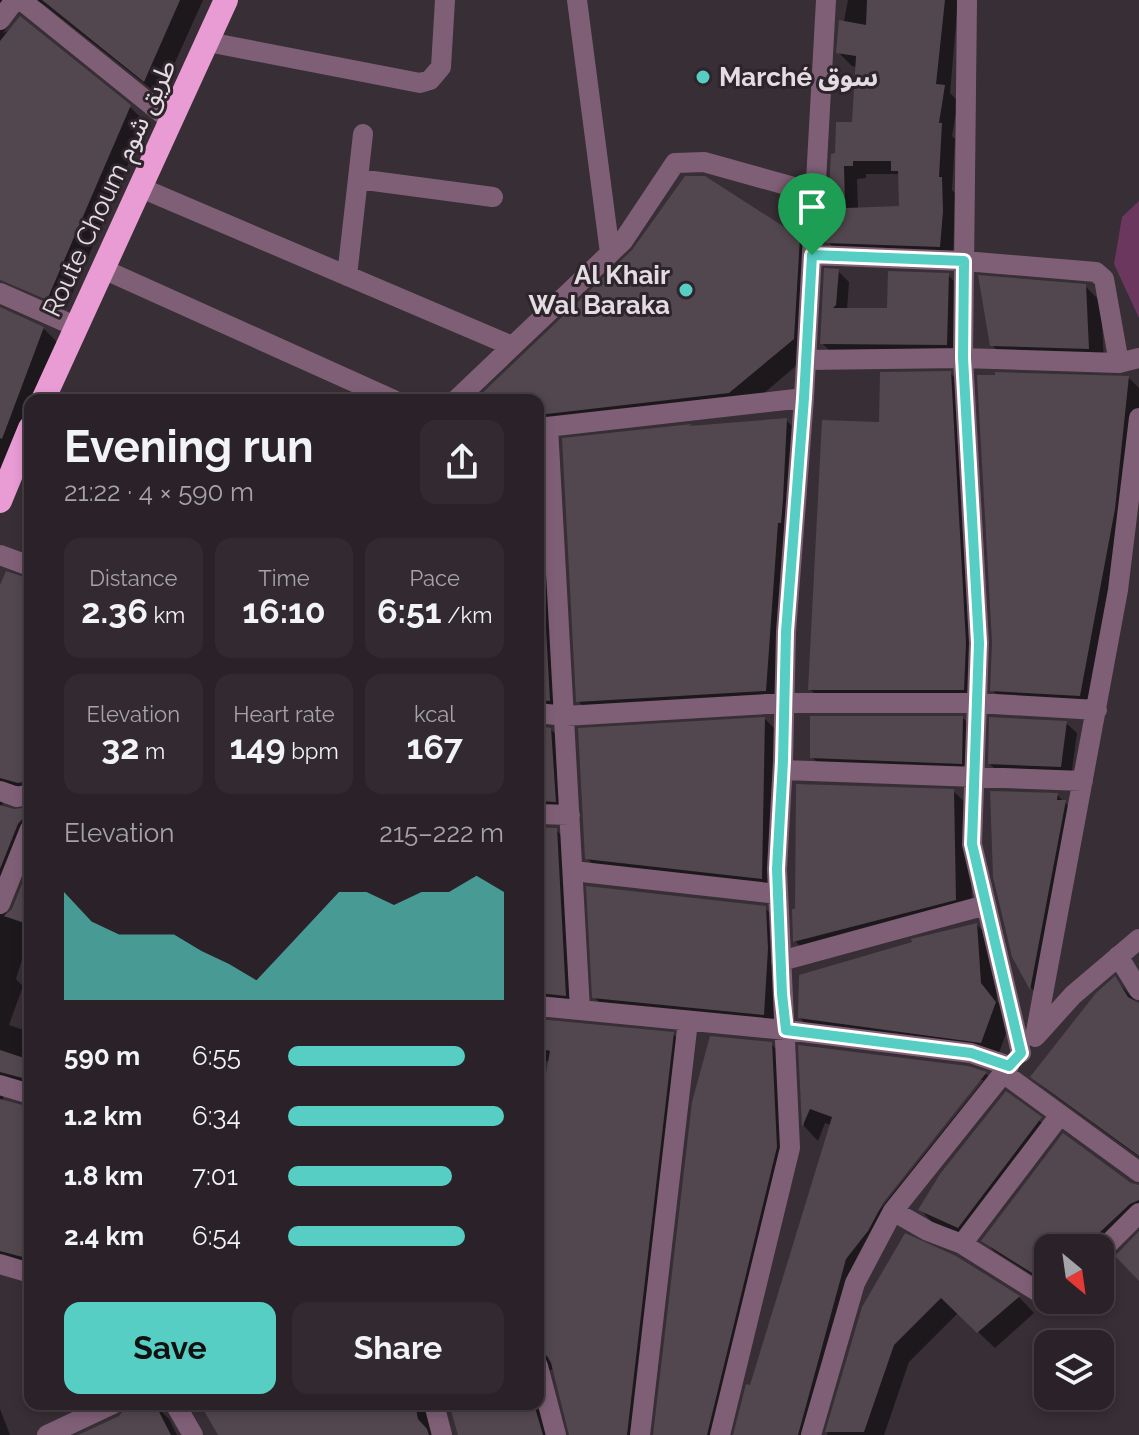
<!DOCTYPE html>
<html lang="en">
<head>
<meta charset="utf-8">
<style>
  :root { --surface:#2a2228; --page:#322a30; --text:#f1f3f6; --muted:#a5a4a8; --line:#463f45; --accent:#56cec3 }
  body { margin:0; font-family:Raleway,"Noto Sans Arabic",sans-serif; background:var(--page); color:var(--text); height:100vh; display:flex; flex-direction:column; font-size:30px; white-space:nowrap }
  * { box-sizing:border-box; margin:0 }
  p { font-size:26px; color:var(--muted) }
  .icon { flex:none; width:44px; height:44px; fill:none; stroke:currentColor; stroke-width:2; stroke-linecap:round; stroke-linejoin:round }
  .map { position:relative; flex:1; overflow:hidden }
  .panel { position:absolute; left:24px; top:394px; width:520px; height:1016px; display:flex; flex-direction:column; background:var(--surface); border-radius:16px; box-shadow:0 4px 12px #0003,0 0 0 2px var(--line) }
  .panel>* { flex:none }
  .needle { width:52px; rotate:151deg }
  .controls { position:absolute; left:1034px; top:1234px; display:grid; gap:16px }
  .controls a { display:grid; place-items:center; width:80px; height:80px; border-radius:16px; background:var(--surface); box-shadow:0 4px 12px #0003,0 0 0 2px var(--line); font-size:40px }
  .pin { position:absolute; display:grid; place-items:center; width:68px; height:68px; color:#fff; margin:-82px -34px; border-radius:50% 50% 50% 0; rotate:-45deg; box-shadow:0 0 8px #0007 }
  .pin .icon { rotate:45deg }
  .round { display:grid; place-items:center; flex:none; width:84px; height:84px; border-radius:16px; background:var(--page) }
  .overview { display:flex; align-items:center; justify-content:space-between; height:136px; padding:0 40px }
  h1 { font-size:44px; font-weight:700; line-height:60px }
  .figures { display:grid; grid-template-columns:repeat(3,1fr); gap:12px; height:136px; padding:8px 40px }
  .figures div { display:grid; align-content:center; border-radius:16px; background:var(--page); text-align:center }
  .figures b { font-size:34px; font-weight:700 }
  .figures small { font-size:22px; font-weight:400 }
  .figures p { font-size:22px }
  .chart { height:224px; padding:16px 40px }
  .chart p { display:flex; justify-content:space-between }
  .chart svg { width:100%; height:144px; margin-top:8px; fill:var(--accent); opacity:.7 }
  .action { display:flex; gap:16px; margin-top:auto; padding:16px 40px }
  .action a { flex:1; height:92px; border-radius:16px; background:var(--accent); color:#111; font-size:32px; font-weight:700; line-height:92px; text-align:center }
  .action a+a { background:var(--page); color:var(--text) }
  ul { padding:0 40px; list-style:none; font-size:26px }
  li { display:grid; grid-template-columns:128px 96px 1fr; align-items:center; height:60px }
  li i { height:20px; border-radius:10px; background:var(--accent) }
  .map>svg:first-child { display:block }
  .green { fill:#6b375e }
  .shadow { fill:#0007; fill-rule:evenodd }
  .building { fill:#52474e; fill-rule:evenodd }
  .lines { fill:none; stroke-linecap:round; stroke-linejoin:round }
  .street { stroke:#7f5f76; stroke-width:20 }
  .highway { stroke:#e99bd4; stroke-width:24 }
  .route-casing { stroke:#fff; stroke-width:16 }
  .route { stroke:#56cec3; stroke-width:10 }
  .poi-dot { fill:#56cec3; stroke:#2e242b; stroke-width:3 }
  .labels { text-anchor:middle; stroke-width:6; stroke-linejoin:round; paint-order:stroke }
  .poi-label { font-size:26px; font-weight:bold; fill:#e3dce1; stroke:#2e242b; text-anchor:start }
  .street-label { font-size:26px; fill:#e3dce1; stroke:#2e242b }
</style>
</head>
<body>
<div class="map">
<svg width="1139" height="1435" viewBox="0 0 1139 1435">
  <rect width="100%" height="100%" fill="#382e35"/>
  <!-- green -->
  <path class="green" d="M1139,201V318L1114,264L1122,217Z"/>
  <!-- shadow -->
  <path class="shadow" d="M0,0H203L160,96L42,3H27L21,8L3,33L11,30L130,107L146,123L66,308L0,280Z
    M848,0H958L950,93L958,101L952,136L955,139L952,190L955,193L953,260L841,255L828,242L837,155L854,124L857,67L852,66L838,52ZM866,174H897L900,177L901,208L858,209L857,179L866,178Z
    M799,239L815,255L809,355L745,409L553,430L565,716L548,717L541,728L550,729L567,745L570,817L542,824L541,828L556,830L572,846L581,1011L542,1015L540,1021L673,1034L689,1050L644,1435H570L553,1369L544,1373L553,1435H460L451,1404H538V1118L550,1062L538,1058V400H478Z
    M838,271L849,282L847,310H889L948,275L959,286L957,355L833,354L822,343Z
    M1085,286L1101,302L1104,364L1008,361L992,345Z
    M0,308L43,328L59,344L38,400H30V421L0,501Z
    M950,373L966,389L980,705H826L810,689L881,424Z
    M1129,378L1139,388V445L1096,711L1009,706L992,690Z
    M786,420L802,436L782,706L594,718L578,701Z
    M30,531V555L23,548Z
    M30,580V789L7,797L2,804L3,807L20,812L30,809V849L4,917L8,916L14,910L30,869V934L16,979L23,986L9,1025L30,1032V1092L14,1087L3,1097V1100L30,1108V1270L0,1272V590Z
    M963,718L979,734L977,779L828,773L812,757Z
    M765,719L781,735L777,894L603,875L587,858Z
    M1066,723L1077,733L1071,777L1000,774L990,764Z
    M953,791L970,807L972,915L811,957L795,941L794,911Z
    M1057,795L1081,818L1046,1003L1031,988L1014,956Z
    M765,908L781,925L779,1030L611,1014L594,997Z
    M977,925L993,941L997,1001L1011,1020L997,1058L816,1034L800,1018Z
    M1115,979L1139,1005V1157L1043,1087L1033,1077Z
    M771,1044L787,1060L792,1164L726,1435H655Z
    M800,1047L968,1068L986,1074L1002,1089L898,1219L861,1275L818,1435H735L831,1125L825,1123L818,1141L804,1126ZM979,1080H984L878,1212L875,1209Z
    M1006,1094L1051,1130L969,1238L931,1221L921,1210Z
    M1131,1185H1139V1216L1100,1248H1048V1285L994,1251L984,1240Z
    M955,1257L1019,1297L1034,1313L995,1348L958,1313L909,1362L884,1435H827L863,1308Z
    M30,1311V1342L22,1334Z
    M148,1404H154L169,1419L177,1435H82Z
    M203,1404H426L432,1435H220Z
    M0,1409L10,1435H0Z"/>
  <!-- building -->
  <path class="building" d="M42,0H180L144,82Z
    M867,0H945L936,84L945,85L939,123H942L939,177H942L943,211L940,247L826,243L831,154L835,153L836,122H852L856,56L836,53L839,20L866,25ZM853,161H891V171H898L899,206L845,208L844,166H853Z
    M20,16L131,105L47,300L0,280V41Z
    M685,176H705L800,237L794,339L729,393L538,415V400H475L632,250Z
    M824,268L839,269L836,305L833,308H887L888,271L949,273L947,345L820,344Z
    M978,275L1086,284L1089,349L990,346Z
    M0,307L44,327L2,439L0,438Z
    M951,371L966,643L964,690H808L822,420L879,422L880,372Z
    M995,372L1129,376L1115,509L1080,696L990,691L992,642L977,375H995Z
    M787,418L783,500L781,523H778L766,691L576,702L562,438L692,424L689,426Z
    M538,482L550,701L538,700Z
    M6,571L30,579V781L18,783L0,778V585Z
    M810,716H963L962,764L810,758Z
    M765,717L762,879L585,859L578,728Z
    M989,717L1067,721L1061,767L988,764Z
    M538,726L551,728L556,802L538,801Z
    M796,784L954,789L956,900L793,942L792,909H795Z
    M990,791L1058,793L1057,800H1066L1030,990L1012,957L993,877Z
    M0,805L14,809L30,807V816L23,818L18,824L0,869Z
    M538,827L557,828L566,996L538,993Z
    M30,864V925L4,916L12,909Z
    M586,886L766,906L768,949L764,1015L592,998Z
    M977,923L981,983L996,1002L981,1043L798,1018L799,975L912,942L911,939Z
    M1115,976L1128,997L1139,1003V1156L1030,1077L1096,993Z
    M538,1019L674,1032L627,1435H569L551,1363L547,1356L538,1353V1116L550,1051L538,1048Z
    M710,1036L772,1042L777,1147L707,1435H653L692,1102Z
    M798,1045L968,1066L987,1072L883,1203L868,1231L846,1259L798,1435H733L746,1384L750,1385L832,1117L810,1109L802,1127Z
    M0,1050L30,1060V1080L0,1072Z
    M1006,1091L1042,1117L958,1228L918,1210L940,1174Z
    M0,1099L30,1107V1259L0,1251Z
    M1063,1133L1131,1183L1139,1185V1200L1130,1204L1083,1248H1048V1283L981,1241Z
    M1139,1231V1281L1115,1256Z
    M905,1233L956,1256L1020,1296L977,1333L941,1298L894,1345L864,1432H825L862,1307Z
    M140,1404H155L171,1435H78L119,1416L125,1408Z
    M200,1404H415L418,1419L427,1429L429,1435H218Z
    M449,1404H534L543,1435H458Z"/>
  <g class="lines">
    <!-- street -->
    <path class="street" d="M21,0L170,120
      M577,0L610,253
      M967,0L963,358L979,643L972,844L1021,1053
      M0,20L15,0
      M208,42L420,83L430,80L441,67L445,0
      M358,179L493,197
      M139,187L512,346
      M812,255L964,261L1096,272L1104,279L1119,363
      M103,269L394,400
      M347,276L363,134
      M0,293L77,327
      M806,360L963,358L1119,363L1139,358
      M456,400L623,241L675,163L704,162L815,193
      M548,427L580,1010
      M538,428L804,398
      M0,555L30,566
      M538,713L565,716L784,703H977L1097,710
      M783,770L1083,781
      M0,791L17,797L30,794
      M538,814L570,815
      M573,871L778,894
      M0,904L30,829
      M1118,956L1139,990
      M781,961L986,905
      M538,1006L786,1030L971,1053L1009,1066L893,1211L855,1283L811,1435
      M1036,1036L1073,995L1139,939
      M1035,1037L1118,590L1139,418
      M1003,1073L1139,1172
      M0,1085L30,1094
      M893,1211L928,1231L962,1244L1048,1298
      M962,1244L1060,1115
      M1100,1252L1139,1213
      M0,1264L30,1273
      M538,1366L556,1435
      M175,1404L193,1435
      M434,1404L442,1435
      M47,1435L113,1404
      M640,1435L688,1021
      M720,1435L790,1148L777,869L783,761L786,632L804,398L826,0"/>
    <!-- highway -->
    <path class="highway" d="M43,400L226,0
      M0,501L30,428"/>
  </g>
  <g class="lines">
    <defs>
      <path id="route" d="M812,255L964,261L963,358L979,643L972,844L1021,1053L1009,1066L971,1053L786,1030L782,994L777,869L783,761L786,632L804,398Z"/>
    </defs>
    <!-- route casing -->
    <use href="#route" class="route-casing"/>
    <!-- route -->
    <use href="#route" class="route"/>
  </g>
  <!-- markers -->
  <g class="poi-dot">
    <circle cx="703" cy="77" r="8"/>
    <circle cx="686" cy="290" r="8"/>
  </g>
  <g class="labels">
    <!-- poi labels -->
    <g class="poi-label">
      <text x="719" y="86">Marché سوق</text>
      <text x="670" y="284" text-anchor="end">Al Khair<tspan x="670" dy="30">Wal Baraka</tspan></text>
    </g>
    <!-- street labels -->
    <g class="street-label">
      <text transform="translate(109 188) rotate(-65)" y="9">Route Choum طريق شوم</text>
    </g>
  </g>
</svg>
<div class="controls">
<a><svg class="needle" viewBox="-14 -14 28 28"><path d="M0-13l5 13h-10z" fill="#e53935"/><path d="M0 13l5-13h-10z" fill="#a5a4a8"/></svg></a>
<a><svg class="icon" aria-label="layers" viewBox="0 0 24 24"><path d="M12 4l9 5-9 5-9-5zM3 14l9 5 9-5"/></svg></a>
</div>
<div class="pin" style="left:812px;top:255px;background:#1e9e55"><svg class="icon" aria-label="arrive" viewBox="0 0 24 24"><path d="M6 21V4h12l-3 4 3 4H6"/></svg></div>
<section class="panel">
<div class="overview"><div><h1>Evening run</h1><p>21:22 · 4 × 590 m</p></div><a class="round"><svg class="icon" aria-label="share" viewBox="0 0 24 24"><path d="M12 15V3M7 8l5-5 5 5M5 13v7h14v-7"/></svg></a></div>
<div class="figures">
<div><p>Distance</p><b>2.36<small> km</small></b></div>
<div><p>Time</p><b>16:10</b></div>
<div><p>Pace</p><b>6:51<small> /km</small></b></div>
</div>
<div class="figures">
<div><p>Elevation</p><b>32<small> m</small></b></div>
<div><p>Heart rate</p><b>149<small> bpm</small></b></div>
<div><p>kcal</p><b>167</b></div>
</div>
<div class="chart"><p><span>Elevation</span>215–222 m</p>
<svg viewBox="0 0 160 44" preserveAspectRatio="none"><path d="M0 44V11L10 20L20 24L30 24L40 24L50 29L60 33L70 38L80 29L90 20L100 11L110 11L120 15L130 11L140 11L150 6L160 11V44z"/></svg>
</div>
<ul>
<li><b>590 m</b>6:55<i style="width:82%"></i></li>
<li><b>1.2 km</b>6:34<i style="width:100%"></i></li>
<li><b>1.8 km</b>7:01<i style="width:76%"></i></li>
<li><b>2.4 km</b>6:54<i style="width:82%"></i></li>
</ul>
<div class="action"><a>Save</a><a>Share</a></div>
</section>
</div>
</body>
</html>
